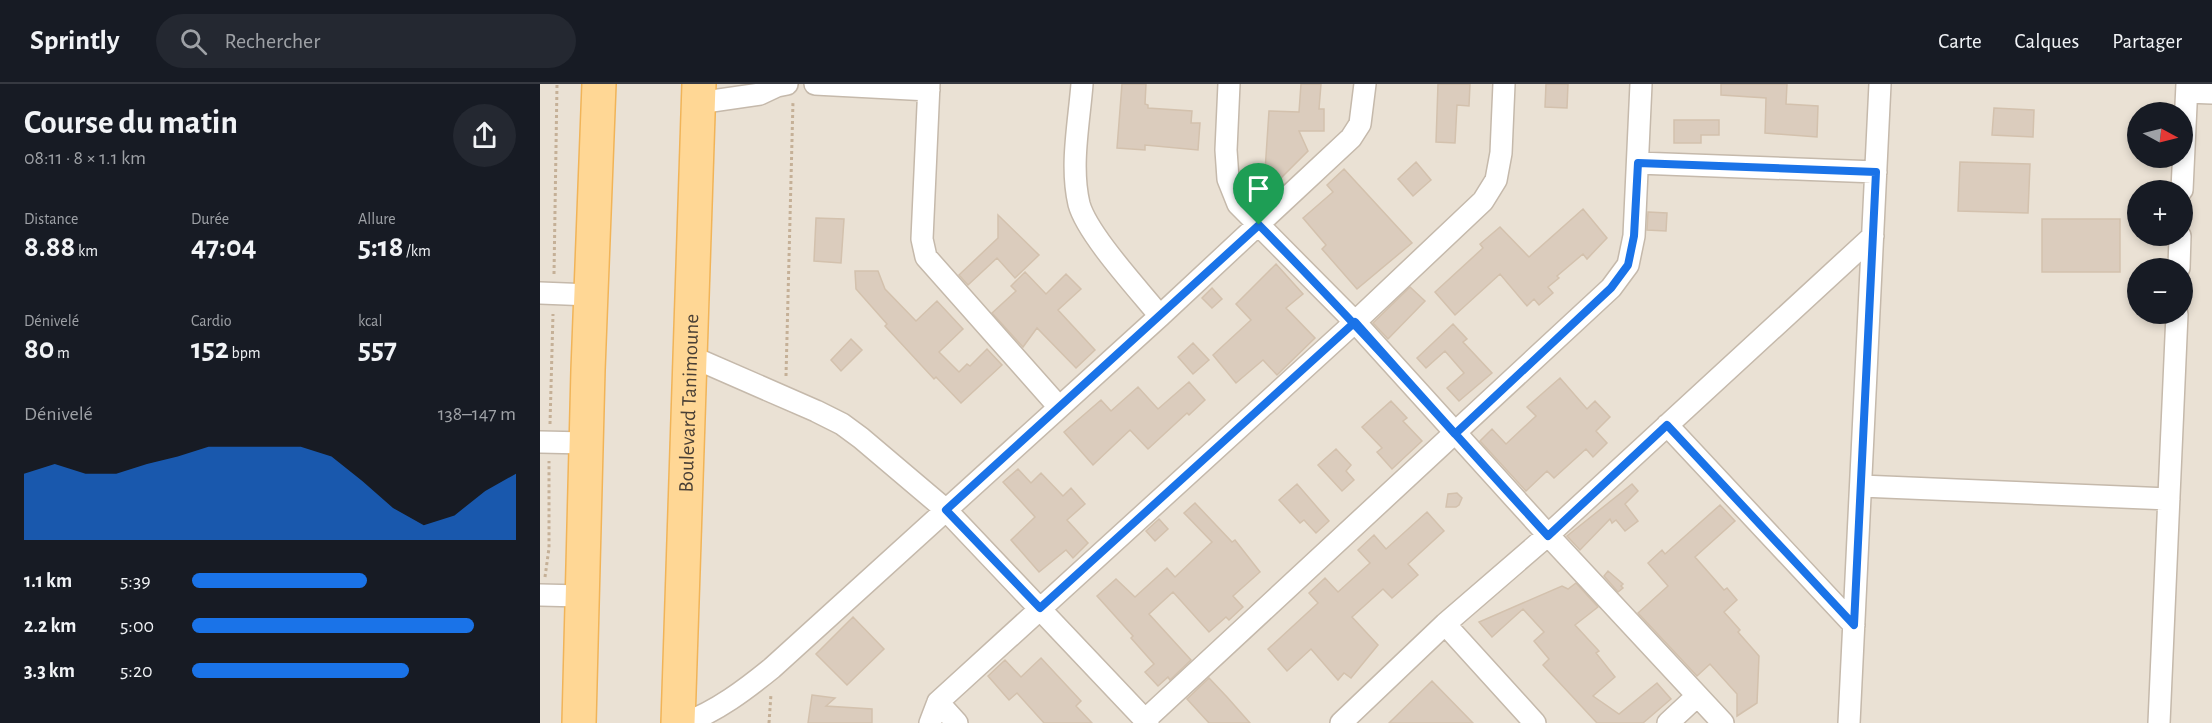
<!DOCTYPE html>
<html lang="fr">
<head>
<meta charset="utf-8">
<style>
  :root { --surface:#171b24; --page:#242831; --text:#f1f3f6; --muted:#9ea1a6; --line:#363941; --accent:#1a73e8 }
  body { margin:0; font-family:"Alegreya Sans",sans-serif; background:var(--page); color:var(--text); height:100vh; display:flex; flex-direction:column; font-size:22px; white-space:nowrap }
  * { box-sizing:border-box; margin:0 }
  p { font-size:20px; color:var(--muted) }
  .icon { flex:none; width:33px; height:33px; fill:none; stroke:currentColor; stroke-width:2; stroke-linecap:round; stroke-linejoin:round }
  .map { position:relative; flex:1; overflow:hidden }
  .side { display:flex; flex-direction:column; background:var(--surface); width:540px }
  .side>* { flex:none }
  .needle { width:39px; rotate:97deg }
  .tools { position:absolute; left:1587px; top:18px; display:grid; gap:12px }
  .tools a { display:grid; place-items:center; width:66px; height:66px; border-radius:50%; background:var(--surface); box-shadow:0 3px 9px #0003; font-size:30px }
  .pin { position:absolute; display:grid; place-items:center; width:51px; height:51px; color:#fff; margin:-62px -26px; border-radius:50% 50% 50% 0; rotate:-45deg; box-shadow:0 0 6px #0007 }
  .pin .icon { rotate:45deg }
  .round { display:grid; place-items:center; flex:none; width:63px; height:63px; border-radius:32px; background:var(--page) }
  .overview { display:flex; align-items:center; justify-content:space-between; height:102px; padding:0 24px }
  h1 { font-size:33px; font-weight:700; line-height:45px }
  .metrics { display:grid; grid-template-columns:repeat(3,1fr); gap:9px; height:102px; padding:6px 24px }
  .metrics div { display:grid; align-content:center }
  .metrics b { font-size:30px; font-weight:700 }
  .metrics small { font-size:16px; font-weight:400 }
  .metrics p { font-size:16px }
  .chart { height:168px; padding:12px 24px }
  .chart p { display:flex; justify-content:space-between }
  .chart svg { width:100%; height:108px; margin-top:6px; fill:var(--accent); opacity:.7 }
  ul { padding:0 24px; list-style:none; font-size:20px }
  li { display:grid; grid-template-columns:96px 72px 1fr; align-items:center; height:45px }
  li i { height:15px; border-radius:8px; background:var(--accent) }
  header { display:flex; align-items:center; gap:36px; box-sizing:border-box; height:84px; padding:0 30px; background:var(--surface); border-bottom:2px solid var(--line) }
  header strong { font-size:28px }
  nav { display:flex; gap:33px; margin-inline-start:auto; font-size:21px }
  .search { width:420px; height:54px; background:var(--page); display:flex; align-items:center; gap:15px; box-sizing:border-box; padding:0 21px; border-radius:33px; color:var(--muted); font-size:22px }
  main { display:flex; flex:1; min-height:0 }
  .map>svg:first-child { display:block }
  .residential { fill:#eae1d4; fill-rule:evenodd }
  .building { fill:#dbccbd; stroke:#d3c1ad; stroke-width:1.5 }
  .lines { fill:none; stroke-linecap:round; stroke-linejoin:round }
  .minor-casing { stroke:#c5b9ab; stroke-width:24 }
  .primary-casing { stroke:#f1b458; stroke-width:36 }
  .path { stroke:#c5b097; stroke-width:3; stroke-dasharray:3 3; stroke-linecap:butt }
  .minor { stroke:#fff; stroke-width:21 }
  .primary { stroke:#ffd795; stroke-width:33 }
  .route-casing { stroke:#fff; stroke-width:12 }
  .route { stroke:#1a73e8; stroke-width:8 }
  .labels { text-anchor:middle; stroke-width:4.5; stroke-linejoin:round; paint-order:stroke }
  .street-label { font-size:21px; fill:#493f35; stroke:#fff }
</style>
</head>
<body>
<header>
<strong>Sprintly</strong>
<div class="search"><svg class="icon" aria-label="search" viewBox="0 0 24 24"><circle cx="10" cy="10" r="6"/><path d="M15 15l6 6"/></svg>Rechercher</div>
<nav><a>Carte</a><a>Calques</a><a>Partager</a></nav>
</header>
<main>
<section class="side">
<div class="overview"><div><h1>Course du matin</h1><p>08:11 · 8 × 1.1 km</p></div><a class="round"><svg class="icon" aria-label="share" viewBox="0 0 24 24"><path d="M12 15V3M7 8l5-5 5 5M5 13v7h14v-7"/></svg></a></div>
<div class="metrics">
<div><p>Distance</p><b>8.88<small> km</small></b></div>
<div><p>Durée</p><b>47:04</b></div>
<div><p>Allure</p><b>5:18<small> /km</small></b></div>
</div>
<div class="metrics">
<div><p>Dénivelé</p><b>80<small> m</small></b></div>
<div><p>Cardio</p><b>152<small> bpm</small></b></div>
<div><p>kcal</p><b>557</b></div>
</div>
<div class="chart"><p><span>Dénivelé</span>138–147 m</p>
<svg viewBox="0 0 160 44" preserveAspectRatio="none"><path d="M0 44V17L10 13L20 17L30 17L40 13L50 10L60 6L70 6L80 6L90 6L100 10L110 20L120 31L130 38L140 34L150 24L160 17V44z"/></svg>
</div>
<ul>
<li><b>1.1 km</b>5:39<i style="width:54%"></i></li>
<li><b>2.2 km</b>5:00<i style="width:87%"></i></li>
<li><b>3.3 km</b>5:20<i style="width:67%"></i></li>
</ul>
</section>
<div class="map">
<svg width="1672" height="639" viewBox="0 0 1672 639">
  <rect width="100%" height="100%" fill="#f5efe6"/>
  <!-- residential -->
  <path class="residential" d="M0,0H1672V639H0ZM1598,28H1642V74H1598ZM1598,106H1642V152H1598ZM1598,184H1642V230H1598Z"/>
  <!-- building -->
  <path class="building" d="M582,0H606L605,20L608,21V24L652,27L651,39H660L658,66L605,61V66L577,64Z
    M761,0H781L779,25H784V47H759L768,67L737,98L725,87L729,27L759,28Z
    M898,0H930L929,22L917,21L915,59L896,58Z
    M1006,0H1028L1027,24L1005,23Z
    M1181,0H1247L1246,20L1278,22L1277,53L1225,49L1226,14L1181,11Z
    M1454,24L1494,26L1493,53L1452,51Z
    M1134,36H1179V51H1161V59H1134Z
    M876,78L891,96L873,112L858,95Z
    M1420,78L1490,80L1488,129L1418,127Z
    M804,85L872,159L817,205L782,165L786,161L763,134L793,108L787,101Z
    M1043,125L1067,154L1047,175L1043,170L1017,192L1019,194L1008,203L1013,209L999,221L994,215L987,222L960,190L915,231L895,208L943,164L940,160L960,143L989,173Z
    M1108,128L1127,129L1126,147L1107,146Z
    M458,131L499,171L475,194L457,174L428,201L419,191L458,154Z
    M276,134L304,135L301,179L274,177Z
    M1502,135H1580V188H1502Z
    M736,180L763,210L746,224L775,254L737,291L723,276L696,299L673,271L711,236L696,220Z
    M315,187H338L345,205L376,237L397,217L423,245L399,268L419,288L427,280L430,282L447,265L462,281L421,319L396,293L394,295L345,242L347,240L316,205Z
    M485,188L506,210L526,190L541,205L518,226L555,266L536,284L497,244L483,263L452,229L476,207L471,202Z
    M870,203L885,217L848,255L833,239Z
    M672,204L682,215L672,224L662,214Z
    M913,240L927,255L923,258L952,289L919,317L907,304L924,289L905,267L886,284L877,274Z
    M311,255L322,266L301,287L291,276Z
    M653,259L669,276L653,290L638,273Z
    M1020,294L1047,325L1055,317L1070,333L1056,347L1067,359L1053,373L1046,365L1014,394L1007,387L986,407L940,357L952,345L966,360L996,332L987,323Z
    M649,298L665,316L649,331L647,329L608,365L590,346L553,381L524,348L561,316L571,327L598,303L618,325Z
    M851,317L867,334L863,337L882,357L852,385L837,368L842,364L822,343Z
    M796,365L811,381L806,387L814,396L802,407L778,381Z
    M478,385L491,399L501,389L523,412L531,404L545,420L527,436L548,459L533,474L526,466L499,488L471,456L495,433L463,398Z
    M757,400L789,437L776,449L764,436L760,439L739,416Z
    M1092,400L1098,407L1085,420L1098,437L1085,447L1076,436L1072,439L1070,435L1040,466L1027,452Z
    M917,409L922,414L919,421L916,423H906L908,410Z
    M655,419L692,458L695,456L720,488L693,512L703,523L689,536L686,533L669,548L633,508L609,530L651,576L630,596L628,593L618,602L605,588L614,580L591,554L593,552L557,512L576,495L595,513L627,484L635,493L672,458L644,429Z
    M1180,421L1195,437L1155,473L1184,506L1187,504L1197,516L1184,528L1200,546L1198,548L1219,572L1217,619L1197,632V610L1170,580L1157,592L1098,529L1128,502L1108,479L1122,466L1125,470Z
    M887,428L904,447L868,480L878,491L852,514L843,505L812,533L838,561L811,594L804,589L798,596L771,565L747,587L728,565L778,519L769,509L785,494L798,508L830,479L818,466L834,451L846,465Z
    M619,435L628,445L615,457L606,447Z
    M1068,487L1083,500L1081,502L1083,504L1078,508L1064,492Z
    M1036,499L1058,523L1035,541L1059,567L1056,569L1075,593L1053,612L1079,630L1117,599L1131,615L1103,639H1057L1003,581L1009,575L994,557L1004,548L983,525L952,553L939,538L1022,502L1028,505Z
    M313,533L344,565L307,601L276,570Z
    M501,574L541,617L536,622L552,639H504L477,609L469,616L448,592L465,576L481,593Z
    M669,594L687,613L710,639H669L647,615Z
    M892,597L933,639H849Z
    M272,611L295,614L286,622L332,625V639H268Z"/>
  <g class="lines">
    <defs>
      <path id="minor" d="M275,0L389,6
        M389,0L382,155L386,173L519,323
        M542,0C539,39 530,82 539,120C547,150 599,206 620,232
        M689,0L686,66L688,95L698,120L815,238L1008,451L1183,639
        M1647,8L1672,9
        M158,19L220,10L237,2L247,0
        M1098,79L1336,88
        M1642,106L1647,0
        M1639,184L1640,152
        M0,209L51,211
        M150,272L276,327L302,340L321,354L406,426L608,639
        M1127,341L1314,541
        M0,358L46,359
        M1321,402L1629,415
        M0,511L42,512
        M905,540L995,639
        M398,618L417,639
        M605,636L1071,204L1088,181L1094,152L1101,0
        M145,639C177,627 205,606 232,584L620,232L811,54L820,40L825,0
        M390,639L398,618L815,238L943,117L956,96L961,69L964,0
        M801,639L905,540L1008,451L1333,152
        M1128,639L1157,612
        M1309,639L1340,0
        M1619,639L1637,230"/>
      <g id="primary">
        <path d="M39,639L48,286L59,0"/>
        <path id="s1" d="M138,639L159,0"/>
      </g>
    </defs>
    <!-- minor casing -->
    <use href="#minor" class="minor-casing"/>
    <!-- primary casing -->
    <use href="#primary" class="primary-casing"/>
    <!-- path -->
    <path class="path" d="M14,190L17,0
      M246,292L253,17
      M10,340L13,230
      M5,493L9,464V377
      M229,639L231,610"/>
    <!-- minor -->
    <use href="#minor" class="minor"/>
    <!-- primary -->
    <use href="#primary" class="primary"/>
  </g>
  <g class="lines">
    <defs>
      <path id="route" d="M719,141L406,426L500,524L815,238C879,310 943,381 1008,452L1127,341L1314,541L1336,88L1098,79L1094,152L1088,181L1071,204L915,350C851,279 786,209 719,141"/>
    </defs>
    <!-- route casing -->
    <use href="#route" class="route-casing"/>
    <!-- route -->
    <use href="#route" class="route"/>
  </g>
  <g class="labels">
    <!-- street labels -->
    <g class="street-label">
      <text dy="7" stroke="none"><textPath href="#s1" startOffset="320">Boulevard Tanimoune</textPath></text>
    </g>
  </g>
</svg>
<div class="tools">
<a><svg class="needle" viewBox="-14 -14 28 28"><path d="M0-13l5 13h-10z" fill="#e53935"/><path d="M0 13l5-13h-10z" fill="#9ea1a6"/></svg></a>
<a>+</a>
<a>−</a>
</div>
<div class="pin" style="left:719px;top:141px;background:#1e9e55"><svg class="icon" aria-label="arrive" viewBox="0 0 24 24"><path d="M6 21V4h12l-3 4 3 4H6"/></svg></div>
</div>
</main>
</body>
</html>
